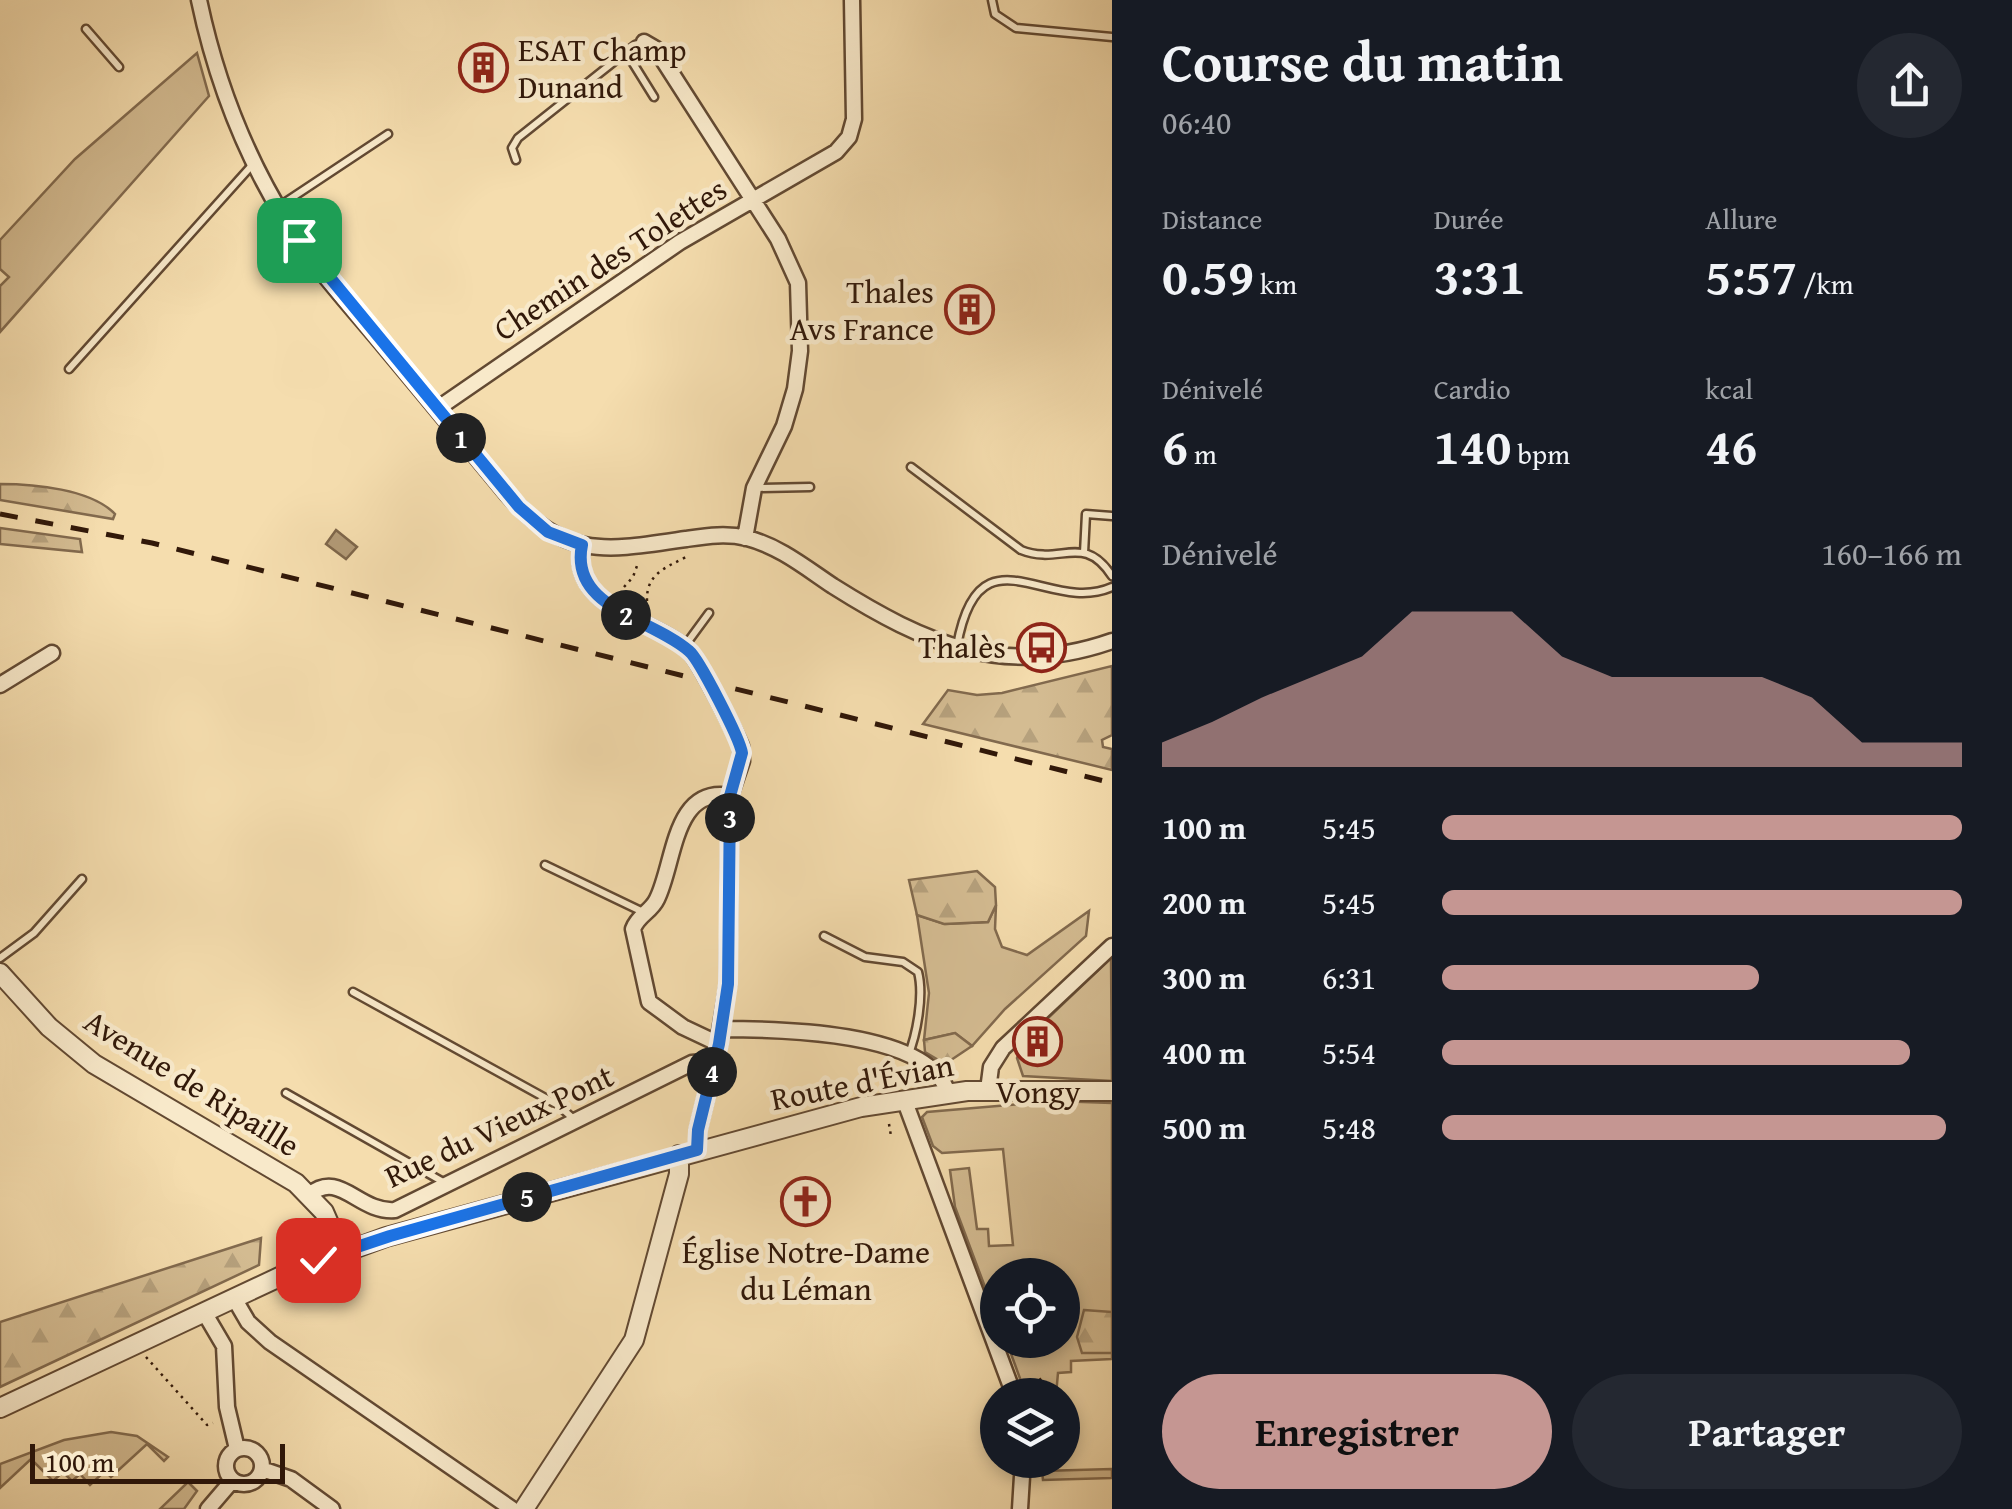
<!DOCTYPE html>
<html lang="fr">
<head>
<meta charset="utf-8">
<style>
  :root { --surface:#171b24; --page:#242831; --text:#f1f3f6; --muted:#9ea1a6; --accent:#c59692 }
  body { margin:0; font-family:"Gentium Book Plus",serif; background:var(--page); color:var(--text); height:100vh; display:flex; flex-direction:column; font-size:38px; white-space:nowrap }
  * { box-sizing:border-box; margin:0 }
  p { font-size:32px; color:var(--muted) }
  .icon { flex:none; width:55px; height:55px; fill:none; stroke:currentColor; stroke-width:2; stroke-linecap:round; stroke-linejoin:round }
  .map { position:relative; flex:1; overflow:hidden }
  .details { display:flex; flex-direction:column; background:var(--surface); width:900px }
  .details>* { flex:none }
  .fabs { position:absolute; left:980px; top:1258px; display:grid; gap:20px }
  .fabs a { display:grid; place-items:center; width:100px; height:100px; border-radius:50%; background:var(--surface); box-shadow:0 5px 15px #0003; font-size:50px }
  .scale { position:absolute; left:30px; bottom:25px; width:255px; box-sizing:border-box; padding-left:10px; border:5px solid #311809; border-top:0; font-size:28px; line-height:35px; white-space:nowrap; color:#311809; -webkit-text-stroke:8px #f8e9ca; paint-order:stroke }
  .pin { position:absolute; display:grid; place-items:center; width:85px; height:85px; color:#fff; margin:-42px; border-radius:20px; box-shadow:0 5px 15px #0006 }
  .km { position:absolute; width:50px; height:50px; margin:-25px; border-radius:50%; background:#222; color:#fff; font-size:28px; line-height:50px; text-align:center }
  .round { display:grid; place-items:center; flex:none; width:105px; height:105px; border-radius:52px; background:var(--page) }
  .summary { display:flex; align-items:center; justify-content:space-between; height:170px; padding:0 50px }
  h1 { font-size:55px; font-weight:700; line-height:75px }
  .stats { display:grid; grid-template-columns:repeat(3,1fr); gap:15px; height:170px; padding:10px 50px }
  .stats div { display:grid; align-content:center }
  .stats b { font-size:50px; font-weight:700 }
  .stats small { font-size:28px; font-weight:400 }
  .stats p { font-size:28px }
  .chart { height:280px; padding:20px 50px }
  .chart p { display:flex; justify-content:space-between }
  .chart svg { width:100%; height:180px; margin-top:10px; fill:var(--accent); opacity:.7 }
  .cta { display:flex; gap:20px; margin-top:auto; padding:20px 50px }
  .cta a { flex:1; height:115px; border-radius:60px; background:var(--accent); color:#111; font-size:40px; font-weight:700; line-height:115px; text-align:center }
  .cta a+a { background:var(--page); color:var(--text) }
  ul { padding:0 50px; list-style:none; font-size:32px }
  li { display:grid; grid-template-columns:160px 120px 1fr; align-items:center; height:75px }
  li i { height:25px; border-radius:12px; background:var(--accent) }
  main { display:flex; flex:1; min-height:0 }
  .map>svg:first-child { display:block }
  .green { fill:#d4bc92; stroke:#826a4e; stroke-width:2.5 }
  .forest { fill:url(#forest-firs); stroke:#826a4e; stroke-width:2.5 }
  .water { fill:#b29a76; stroke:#7e664a; stroke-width:2.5 }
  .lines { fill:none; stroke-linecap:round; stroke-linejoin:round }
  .service-casing { stroke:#624932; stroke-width:11 }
  .minor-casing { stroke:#624932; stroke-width:19 }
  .tertiary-casing { stroke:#624932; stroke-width:22 }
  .path { stroke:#311809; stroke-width:2.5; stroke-dasharray:2.5 5; stroke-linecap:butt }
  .service { stroke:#f8e9ca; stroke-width:6 }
  .minor { stroke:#f8e9ca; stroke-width:14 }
  .tertiary { stroke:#f8e9ca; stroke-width:18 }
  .rail { stroke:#311809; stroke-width:5; stroke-dasharray:18 18; stroke-linecap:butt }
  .route-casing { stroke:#fff; stroke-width:20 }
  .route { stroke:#1a73e8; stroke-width:12 }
  .labels { text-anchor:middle; stroke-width:9; stroke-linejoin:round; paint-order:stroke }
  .poi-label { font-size:32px; fill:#311809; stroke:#f8e9ca; text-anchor:end }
  .street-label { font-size:32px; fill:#311809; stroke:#f8e9ca }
</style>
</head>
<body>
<main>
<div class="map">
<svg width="1112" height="1509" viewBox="0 0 1112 1509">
  <defs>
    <pattern id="forest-firs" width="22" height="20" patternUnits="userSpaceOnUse" patternTransform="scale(2.5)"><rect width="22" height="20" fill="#d4bc92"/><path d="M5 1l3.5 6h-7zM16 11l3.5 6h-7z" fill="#b6a17d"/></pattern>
  </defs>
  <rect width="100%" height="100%" fill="#f5ddae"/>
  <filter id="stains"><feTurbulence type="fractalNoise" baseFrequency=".002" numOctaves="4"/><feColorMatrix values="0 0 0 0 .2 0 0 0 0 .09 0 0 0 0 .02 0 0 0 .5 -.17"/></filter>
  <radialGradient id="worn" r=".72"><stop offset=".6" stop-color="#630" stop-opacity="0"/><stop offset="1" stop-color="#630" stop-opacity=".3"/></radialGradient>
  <!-- green -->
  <path class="green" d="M197,53L209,96L0,332V286L9,277L0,269V240L75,159Z
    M996,905L995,929L1002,947L1027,955L1089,911L1086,936L1005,1009L972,1046L955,1033L924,1040L929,993L917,915L945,924L988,922Z
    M1111,958L1112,1081L1023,1076L1017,1058L1023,1042Z
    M1055,1101L1112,1103V1359L1071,1361V1372L1058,1373L1056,1395H1026L1006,1340H1062V1275H998L997,1319L955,1207L950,1170L969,1168L977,1229H988L989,1246L1013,1245L1003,1149L942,1153L933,1146L922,1117L927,1112Z
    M111,1432L137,1436L168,1457L164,1461L147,1444L111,1477L105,1471L90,1485L80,1474L72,1481L63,1472L53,1481L31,1459L0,1488V1464L64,1440Z
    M1112,1469V1478L1043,1480L1042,1471Z
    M188,1482L197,1491L184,1509H160Z"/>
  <!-- forest -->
  <path class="forest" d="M0,484C34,484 91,489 115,514L113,519L0,500Z
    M0,528L80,539L82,552L0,544Z
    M1112,666V735L1102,740L1103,747L1112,749V770L923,724L948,690L977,695L1002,693Z
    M977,871L995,887L996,905L988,922L944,924L917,915L909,880Z
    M955,1033L972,1046L945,1064L925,1052L924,1040Z
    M261,1238L259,1265L0,1387V1322Z
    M1084,1310L1112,1312V1353H1082L1077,1337Z"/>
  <!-- water -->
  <path class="water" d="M336,530L357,547L346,559L326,544Z"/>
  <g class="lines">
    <defs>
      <path id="service" d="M992,0L995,14L1016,28L1112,37
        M86,29L119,67
        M626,52L654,97
        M516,160L512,148L518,138L635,45L644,42
        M278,207L388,134
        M69,369L254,163
        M911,467L1021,550C1061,566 1083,532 1112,576
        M757,488L810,487
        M1084,553L1086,514L1112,516
        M957,646C979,523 1048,616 1112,587
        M684,647L709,613
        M545,865L643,912
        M824,936L865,957L903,962L918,972C924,995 917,1034 908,1056
        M0,958L34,933L82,879
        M353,992L558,1105L576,1121
        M286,1093L445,1183"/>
      <path id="minor" d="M199,0C216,81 245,156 289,226C315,267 348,303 379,340C422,391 464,442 507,494C566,560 605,551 686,539C707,536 726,533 747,538C779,546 806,568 833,586C925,644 1004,679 1112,641
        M644,42L656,49L778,239L798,283L800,351L795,389L784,426L754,488L745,538
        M437,409L680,242L836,152L849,137L854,119L852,0
        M582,545C569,609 653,618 689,651C699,660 734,730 741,746L742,761L730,796L728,984L715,1061L698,1130L697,1150
        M0,685L52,653
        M721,1029C775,1029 929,1030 948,1093
        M719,1044L683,1027L649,1002L633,929C638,915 651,912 657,899C675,863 673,786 730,796
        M988,1090L991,1067L1003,1048L1112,946
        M904,1099L1014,1395
        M309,1195C340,1169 358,1213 395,1210L692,1063L715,1061
        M234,1298L248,1322L270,1342L512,1509
        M204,1312L224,1346L227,1407L237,1449
        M226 1466a18 18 0 1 1 36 0a18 18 0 1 1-36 0Z
        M262,1469L291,1479L332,1509
        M208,1509L232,1481
        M1020,1509L1023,1460"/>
      <path id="tertiary" d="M0,973L49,1027L94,1064L296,1183L324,1212L341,1251
        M0,1408L290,1272L386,1237L861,1107L967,1091H1112
        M524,1509L634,1340L679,1174V1155"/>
    </defs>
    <!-- service casing -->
    <use href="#service" class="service-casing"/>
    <!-- minor casing -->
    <use href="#minor" class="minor-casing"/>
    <!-- tertiary casing -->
    <use href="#tertiary" class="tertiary-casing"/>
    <!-- path -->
    <path class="path" d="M624,587L633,577L638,563
      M647,601C646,574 665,568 686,557
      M889,1124L891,1136
      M146,1357L207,1425L213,1423
      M1028,1390L1044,1376"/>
    <!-- service -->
    <use href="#service" class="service"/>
    <!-- minor -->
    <use href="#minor" class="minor"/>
    <!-- tertiary -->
    <use href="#tertiary" class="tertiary"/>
    <!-- rail -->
    <path class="rail" d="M0,514L152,543L1112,783"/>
  </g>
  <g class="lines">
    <defs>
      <path id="route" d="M299,240L519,507L548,532L582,545C569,608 653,619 689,651C699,659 740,739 742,753L730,796L728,984L719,1044L698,1130L697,1150L390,1236L318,1260"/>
    </defs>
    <!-- route casing -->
    <use href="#route" class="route-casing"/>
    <!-- route -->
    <use href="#route" class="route"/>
  </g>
  <!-- icons -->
  <defs>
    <symbol id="building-ring" viewBox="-11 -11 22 22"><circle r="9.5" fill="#f8e9ca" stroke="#8f2418" stroke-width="1.5"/><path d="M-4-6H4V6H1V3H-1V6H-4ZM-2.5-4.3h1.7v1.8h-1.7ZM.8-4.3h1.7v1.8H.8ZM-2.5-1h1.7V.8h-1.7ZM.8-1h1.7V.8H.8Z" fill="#8f2418"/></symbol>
    <symbol id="bus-ring" viewBox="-11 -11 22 22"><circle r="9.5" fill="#f8e9ca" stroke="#8f2418" stroke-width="1.5"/><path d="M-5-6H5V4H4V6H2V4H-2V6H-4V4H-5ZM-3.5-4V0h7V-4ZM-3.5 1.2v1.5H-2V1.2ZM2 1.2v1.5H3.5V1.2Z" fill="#8f2418"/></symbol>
    <symbol id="church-ring" viewBox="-11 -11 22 22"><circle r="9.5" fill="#f8e9ca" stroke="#8f2418" stroke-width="1.5"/><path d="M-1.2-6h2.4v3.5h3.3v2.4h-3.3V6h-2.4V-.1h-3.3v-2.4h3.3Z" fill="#8f2418"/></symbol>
  </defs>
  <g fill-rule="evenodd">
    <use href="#building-ring" x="456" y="40" width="55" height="55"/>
    <use href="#building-ring" x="942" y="282" width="55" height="55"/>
    <use href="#bus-ring" x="1014" y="620" width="55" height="55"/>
    <use href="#building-ring" x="1010" y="1014" width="55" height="55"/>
    <use href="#church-ring" x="778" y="1174" width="55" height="55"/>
  </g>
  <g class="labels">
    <!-- poi labels -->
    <g class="poi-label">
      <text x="518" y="61" text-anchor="start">ESAT Champ<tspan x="518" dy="37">Dunand</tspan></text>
      <text x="934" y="303">Thales<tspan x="934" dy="37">Avs France</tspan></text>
      <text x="1006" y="658">Thalès</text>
      <text x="1038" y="1103" text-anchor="middle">Vongy</text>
      <text x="806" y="1263" text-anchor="middle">Église Notre-Dame<tspan x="806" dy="37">du Léman</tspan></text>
    </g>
    <!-- street labels -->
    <g class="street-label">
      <text transform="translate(610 259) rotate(-33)" y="11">Chemin des Tolettes</text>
      <text transform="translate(862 1082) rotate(-11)" y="11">Route d'Évian</text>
      <text transform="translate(192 1083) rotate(32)" y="11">Avenue de Ripaille</text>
      <text transform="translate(499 1126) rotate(-25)" y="11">Rue du Vieux Pont</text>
    </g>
  </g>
  <rect width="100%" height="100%" filter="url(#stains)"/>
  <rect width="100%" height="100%" fill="url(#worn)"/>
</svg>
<div class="fabs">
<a><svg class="icon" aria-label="locate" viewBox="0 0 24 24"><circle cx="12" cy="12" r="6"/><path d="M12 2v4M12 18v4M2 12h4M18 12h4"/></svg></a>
<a><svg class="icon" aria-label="layers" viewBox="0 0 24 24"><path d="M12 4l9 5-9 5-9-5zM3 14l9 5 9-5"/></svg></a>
</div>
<div class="scale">100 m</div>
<div class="pin" style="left:299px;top:240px;background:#1e9e55"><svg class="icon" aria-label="arrive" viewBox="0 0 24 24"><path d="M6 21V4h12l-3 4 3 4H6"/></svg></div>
<div class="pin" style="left:318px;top:1260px;background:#d93025"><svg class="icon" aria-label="check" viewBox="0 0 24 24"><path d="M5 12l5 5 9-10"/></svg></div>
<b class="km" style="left:461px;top:438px">1</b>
<b class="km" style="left:626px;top:615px">2</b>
<b class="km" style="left:730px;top:818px">3</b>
<b class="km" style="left:712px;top:1072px">4</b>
<b class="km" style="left:527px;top:1197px">5</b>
</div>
<section class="details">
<div class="summary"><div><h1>Course du matin</h1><p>06:40</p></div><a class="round"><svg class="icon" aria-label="share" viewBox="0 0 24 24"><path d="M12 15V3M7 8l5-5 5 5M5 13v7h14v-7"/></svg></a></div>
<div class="stats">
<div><p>Distance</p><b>0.59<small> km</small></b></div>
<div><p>Durée</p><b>3:31</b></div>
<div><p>Allure</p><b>5:57<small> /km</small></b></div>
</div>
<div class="stats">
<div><p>Dénivelé</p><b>6<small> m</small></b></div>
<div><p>Cardio</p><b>140<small> bpm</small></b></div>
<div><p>kcal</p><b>46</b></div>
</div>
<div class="chart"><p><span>Dénivelé</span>160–166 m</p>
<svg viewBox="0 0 160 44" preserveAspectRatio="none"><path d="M0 44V38L10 33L20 27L30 22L40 17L50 6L60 6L70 6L80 17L90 22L100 22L110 22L120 22L130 27L140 38L150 38L160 38V44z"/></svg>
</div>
<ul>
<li><b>100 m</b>5:45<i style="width:100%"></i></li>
<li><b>200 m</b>5:45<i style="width:100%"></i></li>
<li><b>300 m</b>6:31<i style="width:61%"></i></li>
<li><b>400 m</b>5:54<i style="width:90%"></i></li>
<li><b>500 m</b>5:48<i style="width:97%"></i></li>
</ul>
<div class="cta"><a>Enregistrer</a><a>Partager</a></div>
</section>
</main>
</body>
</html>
